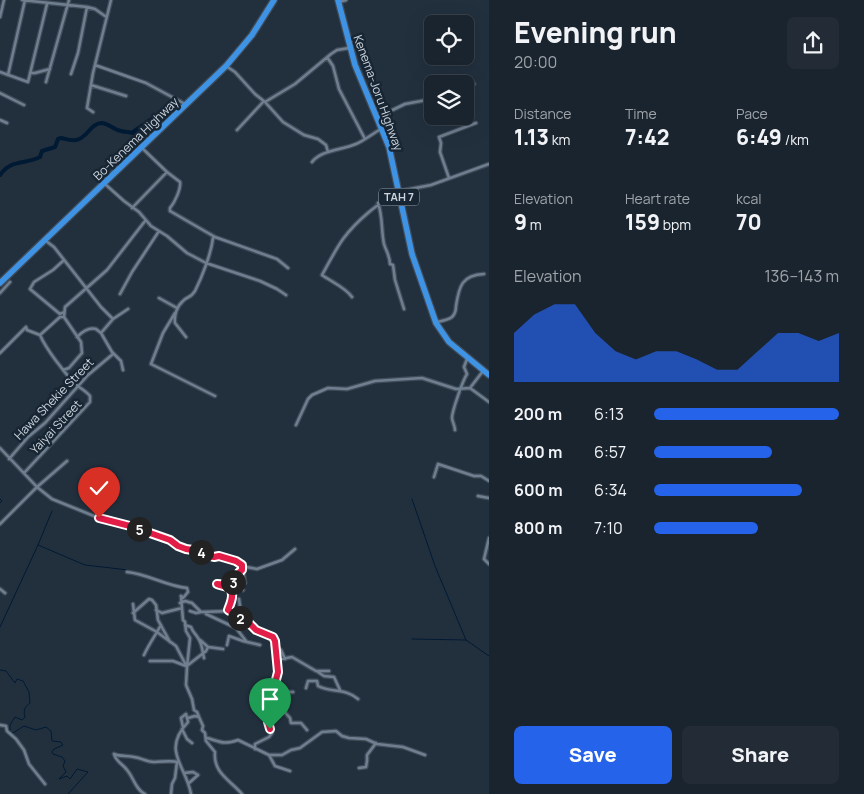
<!DOCTYPE html>
<html lang="en">
<head>
<meta charset="utf-8">
<style>
  :root { --surface:#1a242e; --page:#232c36; --text:#f1f3f6; --muted:#9fa4aa; --line:#38414a; --accent:#2563eb }
  body { margin:0; font-family:Manrope,sans-serif; background:var(--page); color:var(--text); height:100vh; display:flex; flex-direction:column; font-size:19px; white-space:nowrap }
  * { box-sizing:border-box; margin:0 }
  p { font-size:16px; color:var(--muted) }
  .icon { flex:none; width:28px; height:28px; fill:none; stroke:currentColor; stroke-width:2; stroke-linecap:round; stroke-linejoin:round }
  .map { position:relative; flex:1; overflow:hidden }
  .side { display:flex; flex-direction:column; background:var(--surface); width:375px }
  .side>* { flex:none }
  .fabs { position:absolute; left:424px; top:15px; display:grid; gap:10px }
  .fabs a { display:grid; place-items:center; width:50px; height:50px; border-radius:8px; background:var(--surface); box-shadow:0 5px 20px #0002,0 0 0 1px var(--line); font-size:25px }
  .pin { position:absolute; display:grid; place-items:center; width:42px; height:42px; color:#fff; margin:-51px -21px; border-radius:50% 50% 50% 0; rotate:-45deg; box-shadow:0 0 5px #0007 }
  .pin .icon { rotate:45deg }
  .km { position:absolute; width:25px; height:25px; margin:-12px; border-radius:50%; background:#222; color:#fff; font-size:14px; line-height:25px; text-align:center }
  .round { display:grid; place-items:center; flex:none; width:52px; height:52px; border-radius:8px; background:var(--page) }
  .summary { display:flex; align-items:center; justify-content:space-between; height:85px; padding:0 25px }
  h1 { font-size:28px; font-weight:800; line-height:38px }
  .stats { display:grid; grid-template-columns:repeat(3,1fr); gap:8px; height:85px; padding:5px 25px }
  .stats div { display:grid; align-content:center }
  .stats b { font-size:21px; font-weight:800 }
  .stats small { font-size:14px; font-weight:400 }
  .stats p { font-size:14px }
  .chart { height:140px; padding:10px 25px }
  .chart p { display:flex; justify-content:space-between }
  .chart svg { width:100%; height:90px; margin-top:5px; fill:var(--accent); opacity:.7 }
  .primary-button { display:flex; gap:10px; margin-top:auto; padding:10px 25px }
  .primary-button a { flex:1; height:58px; border-radius:8px; background:var(--accent); color:#fff; font-size:20px; font-weight:800; line-height:58px; text-align:center }
  .primary-button a+a { background:var(--page); color:var(--text) }
  ul { padding:0 25px; list-style:none; font-size:16px }
  li { display:grid; grid-template-columns:80px 60px 1fr; align-items:center; height:38px }
  li i { height:12px; border-radius:6px; background:var(--accent) }
  main { display:flex; flex:1; min-height:0 }
  .map>svg:first-child { display:block }
  .lines { fill:none; stroke-linecap:round; stroke-linejoin:round }
  .stream { stroke:#001a34; stroke-width:1 }
  .river { stroke:#001a34; stroke-width:4 }
  .street-casing { stroke:#414c59; stroke-width:5 }
  .highway-casing { stroke:#414c59; stroke-width:8 }
  .street { stroke:#6f7f90; stroke-width:2.5 }
  .highway { stroke:#3e93e5; stroke-width:5.5 }
  .route-casing { stroke:#fff; stroke-width:10 }
  .route { stroke:#e11d48; stroke-width:6 }
  .labels { text-anchor:middle; stroke-width:5; stroke-linejoin:round; paint-order:stroke }
  .shield { fill:#182634; stroke:#96a0ab; stroke-width:1 }
  .shield-label { font-size:11px; font-weight:bold; fill:#ccd5de }
  .street-label { font-size:12px; fill:#ccd5de; stroke:#182634 }
</style>
</head>
<body>
<main>
<div class="map">
<svg width="489" height="794" viewBox="0 0 489 794">
  <rect width="100%" height="100%" fill="#22303e"/>
  <g class="lines">
    <!-- stream -->
    <path class="stream" d="M0,499L2,501L0,503
      M412,499L435,566L466,640
      M38,545L85,565L128,570
      M0,627L38,545L52,511
      M412,639L466,640L489,656
      M0,670L6,671L15,683L17,679L23,681L29,692L30,703C25,707 23,710 25,717L22,720L15,717L10,725V732L13,733L24,726L36,730L46,727L51,731L52,741L61,742L63,745L54,749L52,752L53,754L62,757L65,761L63,766L66,772L59,779L67,776L70,779L77,769L88,772L68,794"/>
    <!-- river -->
    <path class="river" d="M133,132L162,112L174,101
      M0,175C11,159 24,165 40,157L42,151L55,147L58,139L61,138C66,139 71,141 76,140C88,138 90,123 102,123C110,124 114,130 121,131C129,133 131,131 140,136L142,144"/>
    <defs>
      <path id="street" d="M22,0L87,7L95,9L105,16
        M339,2L346,0
        M0,17L4,0
        M327,57L333,66L339,89L365,139
        M95,65L146,83L185,104
        M226,66L235,72L255,94L265,102L295,84L331,54L337,50L349,48
        M0,72L28,82L47,4
        M30,73H35L50,69
        M71,74L78,53L87,7
        M8,75L25,0
        M46,82L69,0
        M91,85L126,96
        M465,90L474,84
        M0,93L24,105
        M265,102L283,122L304,135L318,139L326,145L328,152
        M93,112L87,108L93,73L111,0
        M378,117L405,104L432,99
        M0,120L7,123
        M237,130L264,101
        M142,148L167,172L180,182C181,189 175,202 170,208V211L215,237
        M312,162C321,150 342,150 356,144C365,140 372,134 381,129
        M449,178L440,152L441,143L439,137L476,123
        M105,184L124,201L139,212L151,226L167,236L187,253L206,263L260,281L277,289L286,295
        M400,191L431,185L489,164
        M378,203C383,217 381,230 384,244C386,251 390,256 390,264L393,265L395,280L404,309
        M132,208L167,172
        M46,241L54,247L101,307L113,319
        M64,260L53,270L34,282L30,289L60,314L64,312
        M0,293L10,282
        M120,294L132,272L159,231
        M352,297C346,288 332,282 322,275C338,246 343,234 369,212C379,204 386,198 399,195
        M159,298L177,308
        M175,313L163,333L151,364L215,396
        M437,322C442,321 448,320 452,317C455,314 456,310 456,306C459,286 462,275 484,274
        M40,335L60,317H64
        M77,337C82,332 88,327 96,329L101,333
        M186,337L175,323C174,315 177,306 183,301C187,296 190,299 195,291C202,277 211,254 213,238L215,237L277,259L288,268
        M0,353L26,327L27,330L40,335C46,349 64,372 75,384C80,388 86,391 90,396V402L24,473
        M63,370L69,368L82,353L81,342L64,317L65,307L107,270L145,221
        M123,370L121,361L112,352L101,333L113,319L128,309
        M470,388L483,371
        M296,425L308,399L312,395L328,388L347,389L375,381L422,378L456,389L470,388L489,402
        M455,430C455,426 452,421 452,418C452,411 463,380 467,374L464,367L467,359
        M0,448L37,487L52,499L99,518L130,526L170,540L178,546L186,549L199,551L202,554L214,557L219,556L240,562L246,567L257,569L282,560L295,549
        M9,459L28,437L45,423L88,375L113,354
        M434,477L438,464L474,476H481L489,481
        M478,496L489,498
        M0,524L37,487L67,461
        M489,538L484,559L489,564
        M242,565L245,583L239,587L243,590
        M127,572C148,574 166,586 187,588L188,592L183,598L181,596
        M216,583L221,586L229,588C235,595 231,602 228,610
        M219,584L232,583L239,573L242,570
        M0,589L5,593
        M181,596L183,620L185,622L186,631L190,638L187,667
        M239,599L242,622L239,631
        M180,603L185,601L192,603L201,612L231,611L252,627L273,637L278,672L273,695V707L268,722L272,733L269,737L255,744V749
        M133,604L135,620L157,632L176,646L187,667L186,685L192,699L194,710L197,712L199,717L195,716L188,718
        M156,610L162,613L182,608
        M190,611L196,613L201,612
        M133,613L149,599L152,600L156,605L158,620L170,642
        M206,614L236,628L246,641
        M185,625L191,627C193,633 196,634 198,638C203,645 202,651 204,658
        M200,640L208,647
        M227,645L229,636L243,641L260,645
        M273,645L281,650L285,659
        M144,655C149,644 155,636 161,625
        M276,660L292,657L316,671H329
        M150,661H173L186,666
        M188,665L206,651L208,647L223,649
        M318,672L324,676L334,677L340,690
        M262,683L265,685L277,684L289,692H293
        M306,688L308,681H317L318,686C331,693 346,688 358,699
        M274,700L290,718L291,723H301L307,730
        M199,717L203,726L202,730L205,733L206,741L215,752C213,773 230,780 242,794
        M0,725L6,726L7,731L16,739L24,750L29,764L45,784
        M183,727L181,718L186,714L188,722C161,751 186,765 191,794
        M182,729L187,739L192,743
        M207,738C221,742 224,745 238,740L269,755H282L291,750L300,748L322,732L336,731L342,736L349,738L366,739L377,744L403,747L425,755
        M269,755L275,766L290,771
        M359,768L366,767L367,761V755L376,743
        M184,773L193,772L198,775L189,783
        M145,794C135,789 134,778 127,770C123,764 116,762 114,754C121,757 127,755 134,757C141,758 147,762 154,762C163,762 169,760 178,762
        M171,794L172,784L175,778L177,762"/>
      <path id="highway" d="M338,0L355,65L389,147L412,254L436,323L449,342L489,375
        M0,283L226,66L252,35L274,0"/>
    </defs>
    <!-- street casing -->
    <use href="#street" class="street-casing"/>
    <!-- highway casing -->
    <use href="#highway" class="highway-casing"/>
    <!-- street -->
    <use href="#street" class="street"/>
    <!-- highway -->
    <use href="#highway" class="highway"/>
  </g>
  <g class="lines">
    <defs>
      <path id="route" d="M99,518L130,526L170,540L178,546L186,549L199,551L202,554L214,557L219,556L236,561L242,565V570C230,578 239,586 217,584C221,586 227,586 230,589C235,595 230,604 228,610L248,622L256,630L273,637L275,641L278,672L272,695L273,706L269,716L268,722L270,729"/>
    </defs>
    <!-- route casing -->
    <use href="#route" class="route-casing"/>
    <!-- route -->
    <use href="#route" class="route"/>
  </g>
  <g class="labels">
    <!-- shield labels -->
    <rect class="shield" x="379" y="188.5" width="40" height="17" rx="4"/>
    <g class="shield-label">
      <text x="399" y="201">TAH 7</text>
    </g>
    <!-- street labels -->
    <g class="street-label">
      <text transform="translate(378 93) rotate(70)" y="4">Kenema-Joru Highway</text>
      <text transform="translate(136 139) rotate(-44)" y="4">Bo-Kenema Highway</text>
      <text transform="translate(54 399) rotate(-46)" y="4">Hawa Shekie Street</text>
      <text transform="translate(56 427) rotate(-47)" y="4">Yaiyai Street</text>
    </g>
  </g>
</svg>
<div class="fabs">
<a><svg class="icon" aria-label="locate" viewBox="0 0 24 24"><circle cx="12" cy="12" r="6"/><path d="M12 2v4M12 18v4M2 12h4M18 12h4"/></svg></a>
<a><svg class="icon" aria-label="layers" viewBox="0 0 24 24"><path d="M12 4l9 5-9 5-9-5zM3 14l9 5 9-5"/></svg></a>
</div>
<div class="pin" style="left:270px;top:729px;background:#1e9e55"><svg class="icon" aria-label="arrive" viewBox="0 0 24 24"><path d="M6 21V4h12l-3 4 3 4H6"/></svg></div>
<div class="pin" style="left:99px;top:518px;background:#d93025"><svg class="icon" aria-label="check" viewBox="0 0 24 24"><path d="M5 12l5 5 9-10"/></svg></div>
<b class="km" style="left:240px;top:618px">2</b>
<b class="km" style="left:233px;top:582px">3</b>
<b class="km" style="left:201px;top:552px">4</b>
<b class="km" style="left:139px;top:529px">5</b>
</div>
<section class="side">
<div class="summary"><div><h1>Evening run</h1><p>20:00</p></div><a class="round"><svg class="icon" aria-label="share" viewBox="0 0 24 24"><path d="M12 15V3M7 8l5-5 5 5M5 13v7h14v-7"/></svg></a></div>
<div class="stats">
<div><p>Distance</p><b>1.13<small> km</small></b></div>
<div><p>Time</p><b>7:42</b></div>
<div><p>Pace</p><b>6:49<small> /km</small></b></div>
</div>
<div class="stats">
<div><p>Elevation</p><b>9<small> m</small></b></div>
<div><p>Heart rate</p><b>159<small> bpm</small></b></div>
<div><p>kcal</p><b>70</b></div>
</div>
<div class="chart"><p><span>Elevation</span>136–143 m</p>
<svg viewBox="0 0 160 44" preserveAspectRatio="none"><path d="M0 44V20L10 11L20 6L30 6L40 20L50 29L60 33L70 29L80 29L90 33L100 38L110 38L120 29L130 20L140 20L150 24L160 20V44z"/></svg>
</div>
<ul>
<li><b>200 m</b>6:13<i style="width:100%"></i></li>
<li><b>400 m</b>6:57<i style="width:64%"></i></li>
<li><b>600 m</b>6:34<i style="width:80%"></i></li>
<li><b>800 m</b>7:10<i style="width:56%"></i></li>
</ul>
<div class="primary-button"><a>Save</a><a>Share</a></div>
</section>
</main>
</body>
</html>
